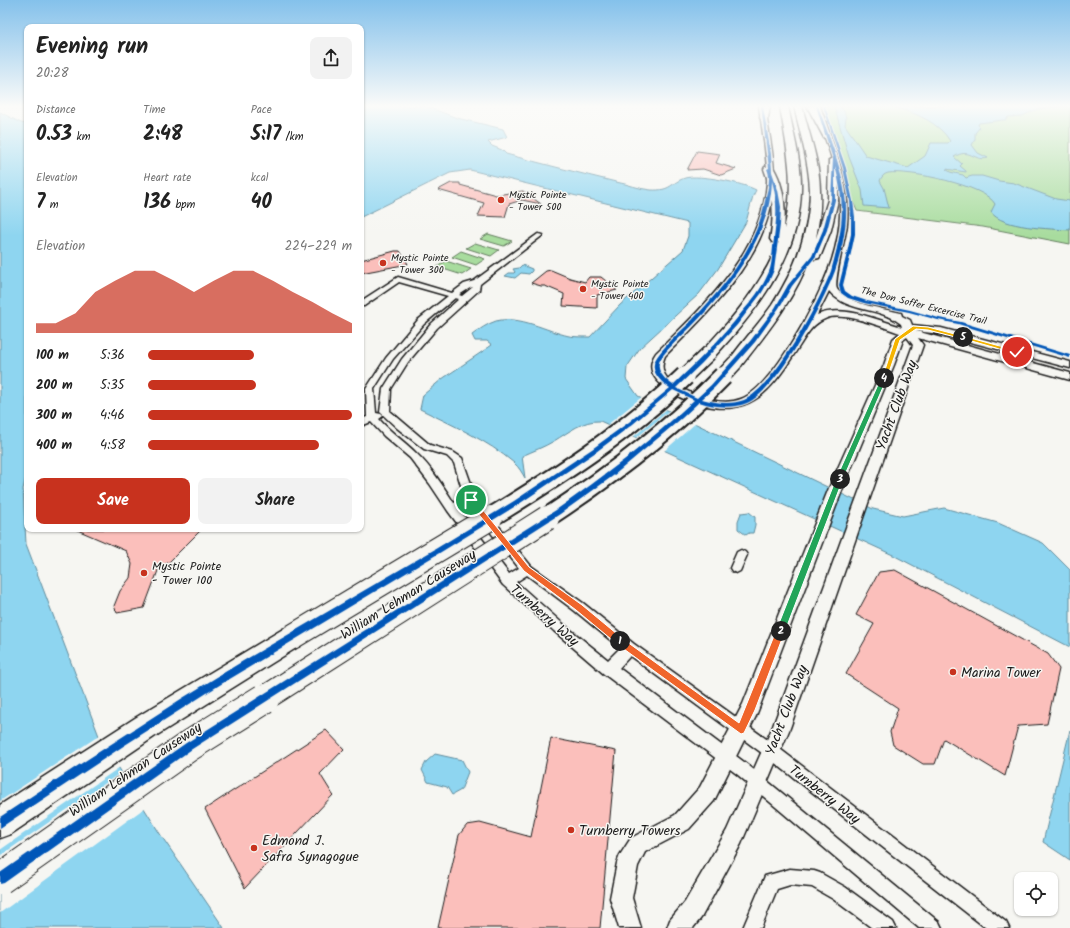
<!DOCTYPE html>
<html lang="en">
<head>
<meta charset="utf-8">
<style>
  :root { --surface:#fff; --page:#f2f2f2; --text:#222; --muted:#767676; --accent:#c8321e }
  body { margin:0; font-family:Kalam,sans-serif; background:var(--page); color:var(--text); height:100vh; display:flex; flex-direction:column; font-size:15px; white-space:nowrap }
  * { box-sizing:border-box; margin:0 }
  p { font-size:13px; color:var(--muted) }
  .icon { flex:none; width:22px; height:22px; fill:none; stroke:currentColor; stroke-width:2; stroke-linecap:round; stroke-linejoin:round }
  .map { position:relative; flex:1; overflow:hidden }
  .side { position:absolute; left:24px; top:24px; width:340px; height:508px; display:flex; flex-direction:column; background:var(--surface); border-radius:8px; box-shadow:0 1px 3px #0004 }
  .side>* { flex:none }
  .fabs { position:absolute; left:1014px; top:872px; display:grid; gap:8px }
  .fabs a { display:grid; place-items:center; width:44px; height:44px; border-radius:8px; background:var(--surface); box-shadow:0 1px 3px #0004; font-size:20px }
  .pin { position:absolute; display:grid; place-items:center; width:34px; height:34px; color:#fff; margin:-17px; border:2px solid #fff; border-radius:50%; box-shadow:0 1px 4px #0007 }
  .km { position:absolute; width:20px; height:20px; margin:-10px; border-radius:50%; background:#222; color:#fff; font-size:11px; line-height:20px; text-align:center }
  .round { display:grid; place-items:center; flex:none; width:42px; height:42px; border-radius:8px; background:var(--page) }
  .summary { display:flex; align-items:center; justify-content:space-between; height:68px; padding:0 12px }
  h1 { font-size:22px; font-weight:700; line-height:30px }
  .metrics { display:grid; grid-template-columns:repeat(3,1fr); gap:6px; height:68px; padding:4px 12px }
  .metrics div { display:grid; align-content:center }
  .metrics b { font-size:20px; font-weight:700 }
  .metrics small { font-size:11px; font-weight:400 }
  .metrics p { font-size:11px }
  .chart { height:112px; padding:8px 12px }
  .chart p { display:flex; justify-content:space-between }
  .chart svg { width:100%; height:72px; margin-top:4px; fill:var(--accent); opacity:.7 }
  .action { display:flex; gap:8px; margin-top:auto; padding:8px 12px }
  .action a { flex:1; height:46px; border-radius:8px; background:var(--accent); color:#fff; font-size:16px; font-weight:700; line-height:46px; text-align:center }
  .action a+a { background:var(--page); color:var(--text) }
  ul { padding:0 12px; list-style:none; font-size:13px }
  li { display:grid; grid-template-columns:64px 48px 1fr; align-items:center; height:30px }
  li i { height:10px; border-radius:5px; background:var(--accent) }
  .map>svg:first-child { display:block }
  .green { fill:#a8dc9e; stroke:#627c5d }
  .water { fill:#8ed5f0; stroke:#608b9b }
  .pier { fill:#f6f6f2 }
  .building { fill:#fbbfbb; stroke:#1c1c1c }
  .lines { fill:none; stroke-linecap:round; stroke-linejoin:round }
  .minor-casing { stroke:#1c1c1c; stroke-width:3 }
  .tertiary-casing { stroke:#1c1c1c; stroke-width:3 }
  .motorway-casing { stroke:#1c1c1c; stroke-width:3 }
  .minor { fill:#f6f6f2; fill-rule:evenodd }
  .tertiary { fill:#f6f6f2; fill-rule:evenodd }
  .motorway { fill:#f6f6f2; fill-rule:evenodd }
  .motorway-bridge-far3-casing { stroke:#1c1c1c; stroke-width:17; stroke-linecap:butt }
  .motorway-bridge-far2-casing { stroke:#1c1c1c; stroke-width:22; stroke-linecap:butt }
  .motorway-bridge-far1-casing { stroke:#1c1c1c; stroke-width:26; stroke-linecap:butt }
  .motorway-bridge-casing { stroke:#1c1c1c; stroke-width:32; stroke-linecap:butt }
  .motorway-bridge-far3 { stroke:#f6f6f2; stroke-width:14 }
  .motorway-bridge-far2 { stroke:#f6f6f2; stroke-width:18 }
  .motorway-bridge-far1 { stroke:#f6f6f2; stroke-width:24 }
  .motorway-bridge { stroke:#f6f6f2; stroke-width:30 }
  .cycleway-casing { stroke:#f6f6f2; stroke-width:2 }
  .cycleway { fill:#0057b8; fill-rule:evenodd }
  .split-1 { fill:#f0652b; stroke:#fff }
  .split-2 { fill:#f0652b; stroke:#fff }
  .split-3 { fill:#22a559; stroke:#fff }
  .split-4 { fill:#22a559; stroke:#fff }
  .split-5 { fill:#f5b400; stroke:#fff }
  .split-6 { fill:#f5b400; stroke:#fff }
  .poi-dot { fill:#c8321e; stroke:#f6f6f2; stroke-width:1.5 }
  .labels { text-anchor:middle; stroke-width:3; stroke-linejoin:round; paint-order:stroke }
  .far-poi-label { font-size:10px; fill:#1c1c1c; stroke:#f6f6f2; text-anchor:start }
  .far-street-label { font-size:10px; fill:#1c1c1c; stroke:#f6f6f2 }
  .poi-label { font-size:12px; fill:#1c1c1c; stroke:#f6f6f2; text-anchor:start }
  .near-street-label { font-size:14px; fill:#1c1c1c; stroke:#f6f6f2 }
  .near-poi-label { font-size:14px; fill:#1c1c1c; stroke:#f6f6f2; text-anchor:start }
</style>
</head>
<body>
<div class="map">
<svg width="1070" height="928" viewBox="0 0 1070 928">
  <rect width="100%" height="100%" fill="#f6f6f2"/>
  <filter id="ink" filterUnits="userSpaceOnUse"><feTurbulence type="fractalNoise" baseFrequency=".025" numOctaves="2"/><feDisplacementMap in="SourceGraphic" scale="8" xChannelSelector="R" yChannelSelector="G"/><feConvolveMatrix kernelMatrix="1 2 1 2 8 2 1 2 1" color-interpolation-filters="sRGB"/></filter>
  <g filter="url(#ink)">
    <!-- green -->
    <path class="green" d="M825,106H1070V244L983,227L857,211L848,189L847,173L833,138Z
      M488,234L512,241L504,246L480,239Z
      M475,243L499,250L491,256L466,248Z
      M461,251L485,259L476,265L452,257Z
      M446,261L471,269L462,275L437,267Z"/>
    <!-- water -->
    <path class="water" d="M361,106H425L457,118L503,129L507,137L488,142L492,146L502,150L506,154C543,164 579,173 616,182C628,184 639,189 651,190C672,191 670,183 685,178C699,174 743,183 756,190L753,196L746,222L718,269L699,294L640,348L627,367L626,379L638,396L873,509L903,516L944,508L998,523L1043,543L1070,570V647L893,555L600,421C583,420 569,432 554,441C544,447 533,451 522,456L525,478C522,473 519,467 514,463C487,440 452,425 420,409L423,395L442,379L492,345L487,341H475L472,335C480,329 487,324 496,321C520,315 546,331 569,336C575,337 583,337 590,337L620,305L683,250L688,236V223L470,170L450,173L361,217Z
      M834,106H839L844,111L846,118L845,125L866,156L908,168L925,156L931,143H948L950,141C939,123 917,113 896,108L895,106H1067L1038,109L1022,116L1008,117L1006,120H1003L979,123L978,125L980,127L975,133V139L972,145L978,153L988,158C974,162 970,147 954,157L962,164L960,166L966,171V172L946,169L950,172L963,175L966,178L972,176H982L999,181L1014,183L1056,199L1070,201V230C1052,229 1001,228 991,212L995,204C985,185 909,170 888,173C884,174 881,177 880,181L884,188L889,208L864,206L862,190L849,157Z
      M0,112L21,123L27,124V473L23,489L26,544L99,736L162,837L224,928H0Z
      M522,265L532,269V271L529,274L521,273L515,278L505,276L509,273H514L515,272L513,269L519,268Z
      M749,512L755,517V525L753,533H749L746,535L738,529V521L741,513Z
      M1070,730V860L1043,842Z
      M435,754L462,760L468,772L461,790L452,795L447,787L428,782L422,770L426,762Z"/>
    <!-- pier -->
    <path class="pier" d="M643,396L668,408L632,438L606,426Z
      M671,409L697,422L663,452L635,439Z
      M100,735L120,767L0,850V801Z
      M123,771L146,807L0,913V856Z"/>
    <!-- building -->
    <path class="building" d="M697,151L720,154L716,163L736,169L721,175L703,169L687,170Z
      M451,183H460V185L496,195L523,191L541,204L522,200L509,204L505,217L478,216L484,203L438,190Z
      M395,251H400L408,264L361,273V260Z
      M551,270L570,278L585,282L589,277H601L617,290L597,295V308L563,306L564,294L545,286H541L531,283L546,271Z
      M75,529H202L169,562L159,568L144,608L117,613L114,606L120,591L130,578L132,564L126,551Z
      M895,570L1048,654L1059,669L1047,724L1018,726L1005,776L944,739L935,764H923L893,745L890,732L898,708L846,674L874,624L856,615L879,572Z
      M326,730L344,749L320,774L333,795L245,888L205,809Z
      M551,738L616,751L600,928H438L459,835L467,825L480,823L531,837Z"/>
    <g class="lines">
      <defs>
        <path id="minor" d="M538,234L543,235L480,284L479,290L437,328L408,362L391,389L390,411L430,445L453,452L462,458L476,498L531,566L583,603L634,644L776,746L1006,922L1009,928H986L766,756L630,656L619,668L748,765L939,922L942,928H919L738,775L604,674L554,631L503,585L448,511L430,484L410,458L384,436L371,422L361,426V419L367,417L366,389L386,358L418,320L448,296L399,282L364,306H361V301L398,277L452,293L464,284L474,281ZM473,287L462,296L459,295L470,288ZM455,298L459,299L431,324L402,359L383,389L380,412L397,428L424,449L447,456L454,463L465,498L454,503C443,486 431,467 416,453C404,441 390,432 379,419L383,416L381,414L376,413L374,389L393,359L424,324ZM469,505L519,568L509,574L459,509ZM527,575L575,611L620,648L608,660L562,623L516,582Z
          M741,550L745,552L747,555L740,571L736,573L732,571L730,568L737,552Z
          M790,869L814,871L820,873L845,887L893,922L896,928H872L833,899L812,887L790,885L777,889L761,928H743L765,876Z"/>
        <path id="tertiary" d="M759,106H765C768,131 775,156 774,182C771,253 712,309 665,356C657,374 670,383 685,390C701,398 723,406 741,399C773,387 816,303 828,271C836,250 841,227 840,205C840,171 824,138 814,106H820C833,144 851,183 847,224C846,236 833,282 837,289C846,304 886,309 901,313L902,316L910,320L912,325L941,328L1070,362V368L940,334L916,331L1070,373V380L918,338L923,345L790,728L741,844L701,918L693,928H667L670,920L685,902L727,830L773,726L913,345L907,337L903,340L894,365L843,488L756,716L714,801L689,829L645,852L638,866L632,898L641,928H619L610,898L617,863L620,855L631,838L675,815L700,787L743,704L829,488L884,365L893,339L900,333C882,327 845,312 827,318C813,323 807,334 800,345C778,379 759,414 713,407C697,405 679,399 666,388C653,379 646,367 656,353C704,306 762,253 767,182C768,157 762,131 759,106ZM829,291C844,309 868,308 887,316C892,317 897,321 901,324L902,327C876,320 844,304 817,315Z"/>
        <path id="motorway" d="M762,106H770L768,118L764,121L760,118Z
          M780,106H788C793,133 802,162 801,190C800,256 757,310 715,356L709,358L703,356L701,353L703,350C734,317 762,284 779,242H772L770,239C775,214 773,193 764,169L765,167H773C784,185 786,208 784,229C796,184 787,150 780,106Z
          M794,106H802C809,134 820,163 820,191C821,207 819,222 816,238L828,200L829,160L834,157L839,160L838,200L831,230L821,255L819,258L815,259L810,257C796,297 767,333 741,366L735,368L729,366L727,363C741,343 758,325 772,305C794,271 810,232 810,190C809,162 800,133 794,106Z
          M807,106H815L831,136L830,138H824Z
          M292,626L301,629L304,637L301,645L154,737L11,834L0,838V805L135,718L283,629Z"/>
      </defs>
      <!-- minor casing -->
      <use href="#minor" class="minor-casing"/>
      <!-- tertiary casing -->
      <use href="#tertiary" class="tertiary-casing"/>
      <!-- motorway casing -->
      <use href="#motorway" class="motorway-casing"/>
      <!-- minor -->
      <use href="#minor" class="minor"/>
      <!-- tertiary -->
      <use href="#tertiary" class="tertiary"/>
      <!-- motorway -->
      <use href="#motorway" class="motorway"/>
      <defs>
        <path id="motorway-bridge-far3" d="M684,377L709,353
          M722,377L735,363"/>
        <path id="motorway-bridge-far2" d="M488,519C557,477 627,432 685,376
          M545,519C609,477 670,431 723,376"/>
        <path id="motorway-bridge-far1" d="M292,637L490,518
          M262,700L547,518"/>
        <path id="motorway-bridge" d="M0,879L189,746L264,699"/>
      </defs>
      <!-- motorway-bridge-far3 casing -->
      <use href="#motorway-bridge-far3" class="motorway-bridge-far3-casing"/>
      <!-- motorway-bridge-far2 casing -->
      <use href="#motorway-bridge-far2" class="motorway-bridge-far2-casing"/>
      <!-- motorway-bridge-far1 casing -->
      <use href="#motorway-bridge-far1" class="motorway-bridge-far1-casing"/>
      <!-- motorway-bridge casing -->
      <use href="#motorway-bridge" class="motorway-bridge-casing"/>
      <!-- motorway-bridge-far3 -->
      <use href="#motorway-bridge-far3" class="motorway-bridge-far3"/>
      <!-- motorway-bridge-far2 -->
      <use href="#motorway-bridge-far2" class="motorway-bridge-far2"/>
      <!-- motorway-bridge-far1 -->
      <use href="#motorway-bridge-far1" class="motorway-bridge-far1"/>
      <!-- motorway-bridge -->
      <use href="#motorway-bridge" class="motorway-bridge"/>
      <defs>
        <path id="cycleway" d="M761,106H763L771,154L772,172L778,190L781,207L780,225L774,270L770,279L761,294L737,325L702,363L676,388L697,398L711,385L751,340L775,308L788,285L812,256L823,230L831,200L833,159L816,106H818C829,137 844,171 846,205C847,227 842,250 835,271C823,303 778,390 747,403C732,409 714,407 699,402L682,418L613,476L560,514L192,749L4,883L0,884V873L186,743L556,510C604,476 651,441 694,400L673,390L633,424L596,452L519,504L441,552L218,686L125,745L0,828V817L88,759L181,699L243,661L437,548L514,501L592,449L629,422L670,388C662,383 652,374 654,364C655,353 686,327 694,318C727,284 758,244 766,196C768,188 771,177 767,169L769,168ZM835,166C842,191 844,214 839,238C837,249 834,260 831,271C819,303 775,386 744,400C731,405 715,403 702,399L715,387L755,342L779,308L792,286L816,256L827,230L835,200ZM772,181C779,206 776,222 773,247C772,256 772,266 768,274C762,288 752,301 742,312C721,339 697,362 673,385C666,380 657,373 659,363C661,354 683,335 691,327C729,288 770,237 772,181Z
          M823,106H825L846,168L853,201L855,217V234L851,253L843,285L845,291L852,296L867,301L910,310L939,318L961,322L1070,355V358L958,324L938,320L909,312L864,303L848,298L841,293L839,285L847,253L851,234V217L850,201L843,168Z"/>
      </defs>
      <!-- cycleway casing -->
      <use href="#cycleway" class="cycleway-casing"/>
      <!-- cycleway -->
      <use href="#cycleway" class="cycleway"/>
    </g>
  </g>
  <!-- sky -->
  <linearGradient id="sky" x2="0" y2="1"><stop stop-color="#84c1eb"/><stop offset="0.45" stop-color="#fbfbf9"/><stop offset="1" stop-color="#fbfbf9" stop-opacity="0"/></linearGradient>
  <rect width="1070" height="236" fill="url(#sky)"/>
  <!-- split-1 -->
  <path class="split-1" d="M471,498L474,499L529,567L582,605L623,639L624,641L623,644H617L576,610L524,571L469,502V499Z"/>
  <!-- split-2 -->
  <path class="split-2" d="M781,628L785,631L755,710L744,733L741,734L617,644L616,641L617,639H623L739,723L776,631Z"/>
  <!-- split-3 -->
  <path class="split-3" d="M840,477L843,479L785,631L783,634H778L776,631L836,479Z"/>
  <!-- split-4 -->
  <path class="split-4" d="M884,376L887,378L843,479L842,481H837L836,479L881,378Z"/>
  <!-- split-5 -->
  <path class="split-5" d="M913,326L928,327L966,337L963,339L928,330L916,329L900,340L887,378L882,379L895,339Z"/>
  <!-- split-6 -->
  <path class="split-6" d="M963,336L1018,351L1019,352L1017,354L961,338V337Z"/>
  <!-- markers -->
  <g class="poi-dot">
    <circle cx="501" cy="200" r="4"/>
    <circle cx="383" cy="263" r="4"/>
    <circle cx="583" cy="289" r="4"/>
    <circle cx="144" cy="573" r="4"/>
    <circle cx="953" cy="672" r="4"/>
    <circle cx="571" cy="830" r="4"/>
    <circle cx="254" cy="848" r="4"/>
  </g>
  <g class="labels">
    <!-- far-poi labels -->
    <g class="far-poi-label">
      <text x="509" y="198">Mystic Pointe<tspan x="509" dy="12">- Tower 500</tspan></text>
      <text x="391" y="261">Mystic Pointe<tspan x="391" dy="12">- Tower 300</tspan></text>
      <text x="591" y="287">Mystic Pointe<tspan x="591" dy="12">- Tower 400</tspan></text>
    </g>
    <!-- far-street labels -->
    <g class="far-street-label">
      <text transform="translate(924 305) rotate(14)" y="4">The Don Soffer Excercise Trail</text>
    </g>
    <!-- poi labels -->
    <g class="poi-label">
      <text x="152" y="570">Mystic Pointe<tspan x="152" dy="14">- Tower 100</tspan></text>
    </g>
    <!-- near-street labels -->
    <g class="near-street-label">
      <text transform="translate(896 405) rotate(-70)" y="5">Yacht Club Way</text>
      <text transform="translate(408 594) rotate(-32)" y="5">William Lehman Causeway</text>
      <text transform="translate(545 615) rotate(41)" y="5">Turnberry Way</text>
      <text transform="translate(786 710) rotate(-69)" y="5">Yacht Club Way</text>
      <text transform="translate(135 769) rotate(-34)" y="5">William Lehman Causeway</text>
      <text transform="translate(825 794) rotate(38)" y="5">Turnberry Way</text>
    </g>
    <!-- near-poi labels -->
    <g class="near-poi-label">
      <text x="961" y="677">Marina Tower</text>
      <text x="579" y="835">Turnberry Towers</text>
      <text x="262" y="845">Edmond J.<tspan x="262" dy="16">Safra Synagogue</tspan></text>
    </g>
  </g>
</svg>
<div class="fabs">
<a><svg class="icon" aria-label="locate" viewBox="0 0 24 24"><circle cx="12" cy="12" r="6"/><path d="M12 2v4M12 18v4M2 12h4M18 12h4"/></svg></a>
</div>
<div class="pin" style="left:471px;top:500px;background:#1e9e55"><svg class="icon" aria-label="arrive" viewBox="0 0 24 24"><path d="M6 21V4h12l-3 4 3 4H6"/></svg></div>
<div class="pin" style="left:1017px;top:352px;background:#d93025"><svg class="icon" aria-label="check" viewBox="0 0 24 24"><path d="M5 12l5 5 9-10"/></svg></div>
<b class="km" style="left:620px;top:641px">1</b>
<b class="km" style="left:781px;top:631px">2</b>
<b class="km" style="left:840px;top:479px">3</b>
<b class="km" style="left:884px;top:378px">4</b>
<b class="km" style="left:963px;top:337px">5</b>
<section class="side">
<div class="summary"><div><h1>Evening run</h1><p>20:28</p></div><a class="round"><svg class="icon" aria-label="share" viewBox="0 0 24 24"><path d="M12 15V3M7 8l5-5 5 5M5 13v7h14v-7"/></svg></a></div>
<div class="metrics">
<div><p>Distance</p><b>0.53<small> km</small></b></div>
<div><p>Time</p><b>2:48</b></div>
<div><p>Pace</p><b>5:17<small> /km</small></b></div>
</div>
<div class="metrics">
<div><p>Elevation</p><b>7<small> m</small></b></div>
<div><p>Heart rate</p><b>136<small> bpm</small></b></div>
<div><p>kcal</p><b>40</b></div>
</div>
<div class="chart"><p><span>Elevation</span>224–229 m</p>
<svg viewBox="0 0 160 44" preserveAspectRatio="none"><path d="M0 44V38L10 38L20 32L30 19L40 12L50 6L60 6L70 12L80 19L90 12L100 6L110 6L120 12L130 19L140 25L150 32L160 38V44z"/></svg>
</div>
<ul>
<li><b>100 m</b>5:36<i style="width:52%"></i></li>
<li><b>200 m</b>5:35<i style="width:53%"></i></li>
<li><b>300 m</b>4:46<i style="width:100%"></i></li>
<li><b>400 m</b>4:58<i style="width:84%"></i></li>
</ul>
<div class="action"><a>Save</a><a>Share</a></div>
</section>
</div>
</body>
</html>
